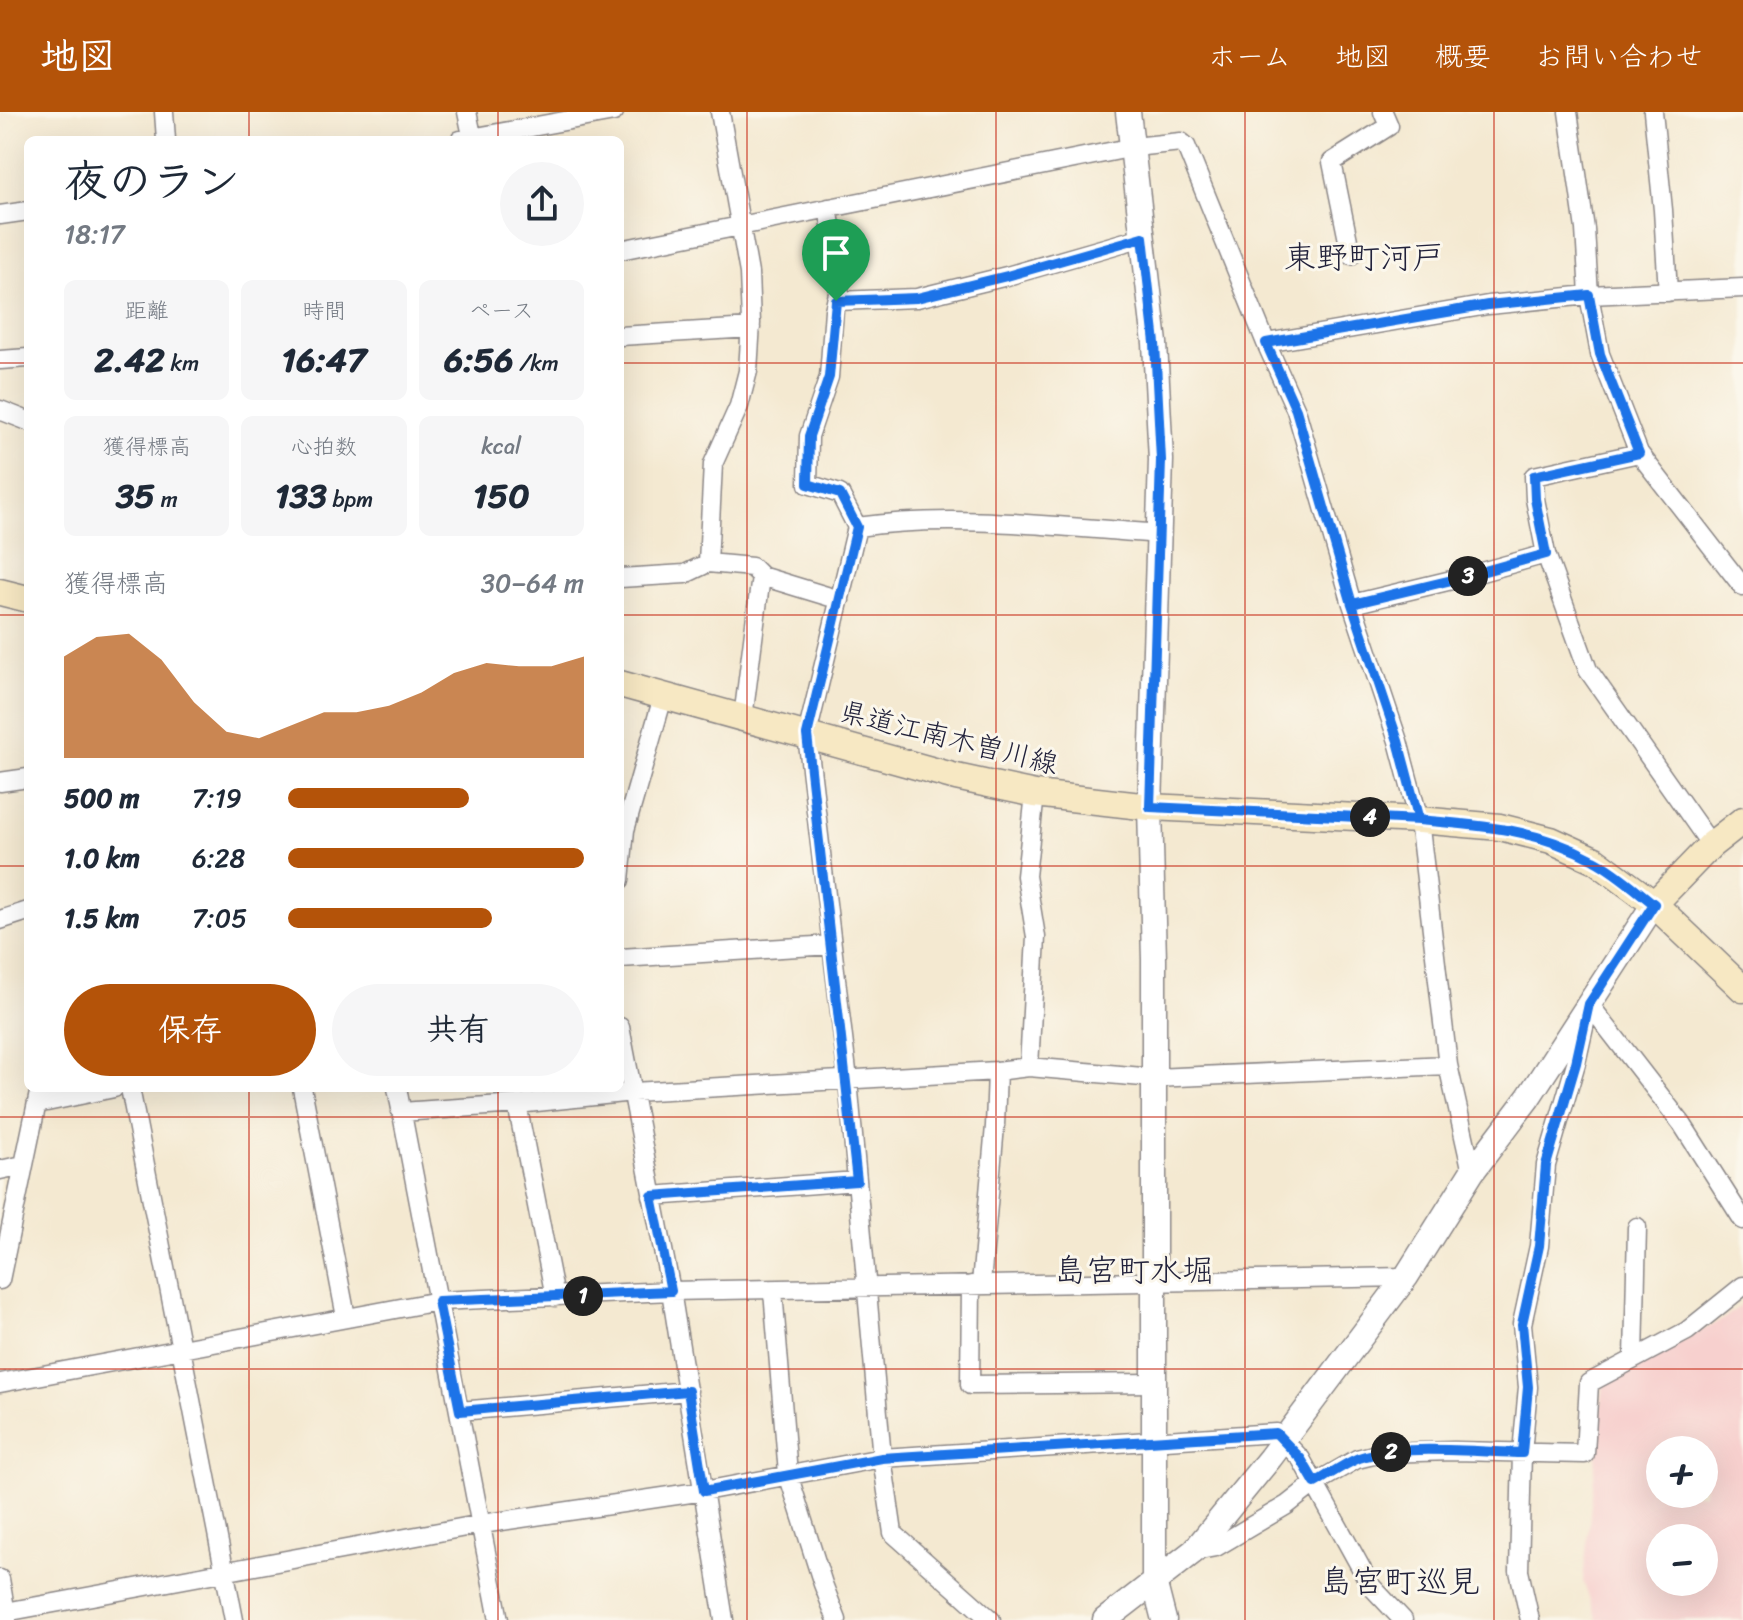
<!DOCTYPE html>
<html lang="ja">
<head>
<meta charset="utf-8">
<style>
  :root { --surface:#fff; --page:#f6f6f7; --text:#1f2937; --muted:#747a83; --accent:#b45309 }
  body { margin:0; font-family:Sriracha,"Klee One",sans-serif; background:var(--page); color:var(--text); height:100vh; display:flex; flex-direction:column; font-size:30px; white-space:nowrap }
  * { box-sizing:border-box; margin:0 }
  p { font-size:26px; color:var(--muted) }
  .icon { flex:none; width:44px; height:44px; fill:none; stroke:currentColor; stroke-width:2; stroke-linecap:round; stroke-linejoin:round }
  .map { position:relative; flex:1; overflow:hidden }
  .sheet { position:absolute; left:24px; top:24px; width:600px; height:956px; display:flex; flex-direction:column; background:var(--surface); border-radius:12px; box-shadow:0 8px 32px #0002 }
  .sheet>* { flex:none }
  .fabs { position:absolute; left:1646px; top:1324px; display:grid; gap:16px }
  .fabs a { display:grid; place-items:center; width:72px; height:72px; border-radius:50%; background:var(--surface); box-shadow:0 8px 32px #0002; font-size:40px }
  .pin { position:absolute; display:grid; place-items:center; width:68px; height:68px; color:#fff; margin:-82px -34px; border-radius:50% 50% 50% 0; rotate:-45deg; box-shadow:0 0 8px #0007 }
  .pin .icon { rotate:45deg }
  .km { position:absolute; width:40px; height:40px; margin:-20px; border-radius:50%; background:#222; color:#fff; font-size:22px; line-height:40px; text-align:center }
  .round { display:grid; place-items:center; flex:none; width:84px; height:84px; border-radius:42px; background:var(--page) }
  .head { display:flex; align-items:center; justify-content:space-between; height:136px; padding:0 40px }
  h1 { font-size:44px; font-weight:700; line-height:60px }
  .stats { display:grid; grid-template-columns:repeat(3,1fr); gap:12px; height:136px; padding:8px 40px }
  .stats div { display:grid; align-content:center; border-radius:12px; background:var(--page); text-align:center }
  .stats b { font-size:34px; font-weight:700 }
  .stats small { font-size:22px; font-weight:400 }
  .stats p { font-size:22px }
  .chart { height:224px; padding:16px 40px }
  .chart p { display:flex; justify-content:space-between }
  .chart svg { width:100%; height:144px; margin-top:8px; fill:var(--accent); opacity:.7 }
  .button { display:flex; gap:16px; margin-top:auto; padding:16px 40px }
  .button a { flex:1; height:92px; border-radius:48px; background:var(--accent); color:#fff; font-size:32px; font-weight:700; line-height:92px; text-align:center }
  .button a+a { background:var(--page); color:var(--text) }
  ul { padding:0 40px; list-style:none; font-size:26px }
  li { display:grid; grid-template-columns:128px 96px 1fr; align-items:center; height:60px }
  li i { height:20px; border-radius:10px; background:var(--accent) }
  header { display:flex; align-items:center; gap:48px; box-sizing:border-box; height:112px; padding:0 40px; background:var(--accent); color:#fff }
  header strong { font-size:38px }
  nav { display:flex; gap:44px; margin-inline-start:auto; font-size:28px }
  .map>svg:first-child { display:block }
  .built { fill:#f7d0ce; fill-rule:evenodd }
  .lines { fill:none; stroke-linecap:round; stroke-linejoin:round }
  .minor-casing { stroke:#8b8686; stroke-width:21 }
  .tertiary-casing { stroke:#8b8686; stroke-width:27 }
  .secondary-casing { stroke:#8b8686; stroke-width:29 }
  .minor { stroke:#fff; stroke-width:18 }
  .tertiary { stroke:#fff; stroke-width:24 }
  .secondary { stroke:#f7e8c3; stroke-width:26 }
  .route-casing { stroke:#fff; stroke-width:16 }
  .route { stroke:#1a73e8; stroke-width:10 }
  .grid { fill:none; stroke:#c8321e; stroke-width:2; stroke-opacity:0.55 }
  .labels { text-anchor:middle; stroke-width:6; stroke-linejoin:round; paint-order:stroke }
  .street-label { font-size:28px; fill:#22223b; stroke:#fbf7ec }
  .quarter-label { font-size:32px; fill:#22223b; stroke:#fbf7ec }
</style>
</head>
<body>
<header>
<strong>地図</strong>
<nav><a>ホーム</a><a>地図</a><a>概要</a><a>お問い合わせ</a></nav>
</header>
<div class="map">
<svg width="1743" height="1508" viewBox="0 0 1743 1508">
  <rect width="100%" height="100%" fill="#fbf7ec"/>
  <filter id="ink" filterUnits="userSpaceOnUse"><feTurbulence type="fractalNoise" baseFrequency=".0125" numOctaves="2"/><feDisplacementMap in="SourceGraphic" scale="16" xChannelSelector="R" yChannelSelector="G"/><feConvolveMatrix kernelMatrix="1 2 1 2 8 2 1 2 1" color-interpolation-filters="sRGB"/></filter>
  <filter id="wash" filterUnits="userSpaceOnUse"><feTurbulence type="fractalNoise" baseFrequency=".006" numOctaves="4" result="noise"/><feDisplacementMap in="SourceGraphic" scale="32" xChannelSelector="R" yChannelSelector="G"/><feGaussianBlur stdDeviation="1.8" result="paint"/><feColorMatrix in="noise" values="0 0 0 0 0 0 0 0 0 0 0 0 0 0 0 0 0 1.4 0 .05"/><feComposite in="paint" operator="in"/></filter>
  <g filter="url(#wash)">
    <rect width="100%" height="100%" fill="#f4e9d1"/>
    <!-- built -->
    <path class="built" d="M1743,1192V1508H1597L1583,1469L1604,1269L1722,1208ZM1660,1338H1704V1382H1660ZM1660,1426H1704V1470H1660Z"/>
  </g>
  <g filter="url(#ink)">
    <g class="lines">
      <defs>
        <path id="minor" d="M164,0L166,28
          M467,0L473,28
          M1568,0L1585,117L1589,183L1600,242L1639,341L1743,475
          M1653,0L1663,98L1668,180
          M460,28L614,0
          M828,96L841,169L834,198L829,265L809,324L808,372L840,382L857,415L807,623L848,968L882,1346L893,1421L991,1508
          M0,103L28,99
          M620,138L1134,35L1181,30L1186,34L1266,231L1296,298L1352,492L1398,629L1419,708L1448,953L1472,1060
          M1351,143L1332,50L1389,14L1383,0
          M836,189L917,186L1007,164L1143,125
          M620,224L751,216
          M1266,231L1488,193L1589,183L1743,176
          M0,248L28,246
          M0,298L28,309
          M1639,341L1534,364L1535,387L1546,442L1588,558L1711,733
          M857,415C956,401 1059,415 1159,422
          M708,451L713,352L739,294L748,259L751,211L749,161L720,0
          M620,466L685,462L708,451L752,455L761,464L840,488
          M1352,492L1456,467L1546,442
          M743,606L761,464
          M0,670L28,666
          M620,768L625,718L663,585
          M0,808L28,799
          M620,846L832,833
          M1589,892L1682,1012L1743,1108
          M620,915L671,1179L724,1508
          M1029,955L1036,825L1026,764L1035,682
          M130,976L234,1508
          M302,976L346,1205
          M397,976L499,1508
          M37,992L114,976
          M517,992L555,1185
          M401,1000L517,992L633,980L997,959L1029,955L1154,966L1448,953
          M0,1058L23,1053
          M652,1084L857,1069
          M0,1168L40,976
          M981,1172L995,1014L997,959
          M971,1173L970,1273L1154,1271
          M773,1179L788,1362L823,1472L837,1508
          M1634,1247L1637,1115
          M0,1271L438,1189L671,1179L1406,1165
          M460,1299L688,1279
          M1194,1439L1216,1435L1287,1393L1315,1371L1357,1347L1382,1341L1454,1339L1585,1342L1589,1271L1687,1219L1743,1174
          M0,1467L7,1508
          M0,1501L482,1412L704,1379L882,1346L1276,1321L1301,1347L1371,1474L1403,1508
          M1530,1508L1519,1459L1522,1341L1528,1275L1522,1212L1539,1134L1546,1053L1576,951L1587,902"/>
        <path id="tertiary" d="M1128,0L1155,231L1161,348L1150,695L1154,848V1469L1164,1508
          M1105,1508L1194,1439L1270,1346L1406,1165L1472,1060L1528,986L1654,792"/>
        <path id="secondary" d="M0,480L28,487
          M620,572L956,665L1035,682L1150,695L1419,708L1500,715L1551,728L1595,748L1654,792L1743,877
          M1654,792L1711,733L1743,708"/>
      </defs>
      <!-- minor casing -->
      <use href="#minor" class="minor-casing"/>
      <!-- tertiary casing -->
      <use href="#tertiary" class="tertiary-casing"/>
      <!-- secondary casing -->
      <use href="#secondary" class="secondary-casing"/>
      <!-- minor -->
      <use href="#minor" class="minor"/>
      <!-- tertiary -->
      <use href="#tertiary" class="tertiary"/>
      <!-- secondary -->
      <use href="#secondary" class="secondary"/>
    </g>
  </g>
  <g class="lines" filter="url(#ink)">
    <defs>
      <path id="route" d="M836,189L829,265L809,324L808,372L840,382L857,415L807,623L857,1069L652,1084L671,1179L438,1189L460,1299L688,1279L704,1379L882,1346L1276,1321L1301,1347L1315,1371C1329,1363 1344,1352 1359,1346C1399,1332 1478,1340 1522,1341L1528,1275L1522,1212L1539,1134L1546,1053L1576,951L1589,892L1654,792C1635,777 1615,759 1594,748C1538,717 1480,713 1419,708L1398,629L1352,492L1456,467L1546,442L1535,387L1534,364L1639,341L1600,242L1589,183L1488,193L1266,231L1296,298L1352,492L1398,629L1419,708L1150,695L1161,348L1155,231L1143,125L1007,164L917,186L836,189"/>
    </defs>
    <!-- route casing -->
    <use href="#route" class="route-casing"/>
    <!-- route -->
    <use href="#route" class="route"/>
  </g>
  <!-- grid -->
  <path class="grid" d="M249,0V28M498,0V28M747,0V1508M996,0V1508M1245,0V1508M1494,0V1508M0,251H28M620,251H1743M0,503H28M620,503H1743M0,754H28M620,754H1743M249,976V1508M498,976V1508M0,1005H1743M0,1257H1743"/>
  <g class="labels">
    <!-- street labels -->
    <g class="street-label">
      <text transform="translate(949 625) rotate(14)" y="10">県道江南木曽川線</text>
    </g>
    <!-- quarter labels -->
    <g class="quarter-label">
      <text x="1364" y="156">東野町河戸</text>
      <text x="1134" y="1169">島宮町水堀</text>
      <text x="1400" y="1480">島宮町巡見</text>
    </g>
  </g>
</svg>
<div class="fabs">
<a>+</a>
<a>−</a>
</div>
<div class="pin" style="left:836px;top:189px;background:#1e9e55"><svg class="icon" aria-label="arrive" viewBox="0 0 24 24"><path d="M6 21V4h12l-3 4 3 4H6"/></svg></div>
<b class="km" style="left:583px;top:1184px">1</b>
<b class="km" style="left:1391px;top:1340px">2</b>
<b class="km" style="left:1468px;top:464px">3</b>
<b class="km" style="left:1370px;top:705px">4</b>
<section class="sheet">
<div class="head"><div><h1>夜のラン</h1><p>18:17</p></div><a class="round"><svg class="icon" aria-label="share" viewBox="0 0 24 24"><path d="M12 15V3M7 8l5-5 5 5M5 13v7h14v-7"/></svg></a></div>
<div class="stats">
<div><p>距離</p><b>2.42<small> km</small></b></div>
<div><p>時間</p><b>16:47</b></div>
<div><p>ペース</p><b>6:56<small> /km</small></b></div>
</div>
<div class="stats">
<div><p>獲得標高</p><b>35<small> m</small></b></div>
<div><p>心拍数</p><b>133<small> bpm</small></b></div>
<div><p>kcal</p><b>150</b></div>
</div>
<div class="chart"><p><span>獲得標高</span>30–64 m</p>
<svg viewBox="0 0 160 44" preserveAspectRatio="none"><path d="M0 44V13L10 7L20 6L30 14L40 27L50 36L60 38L70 34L80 30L90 30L100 28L110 24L120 18L130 15L140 16L150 16L160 13V44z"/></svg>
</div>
<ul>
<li><b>500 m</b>7:19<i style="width:61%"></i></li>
<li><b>1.0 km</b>6:28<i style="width:100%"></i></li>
<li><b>1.5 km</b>7:05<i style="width:69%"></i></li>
</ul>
<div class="button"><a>保存</a><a>共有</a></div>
</section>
</div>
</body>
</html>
